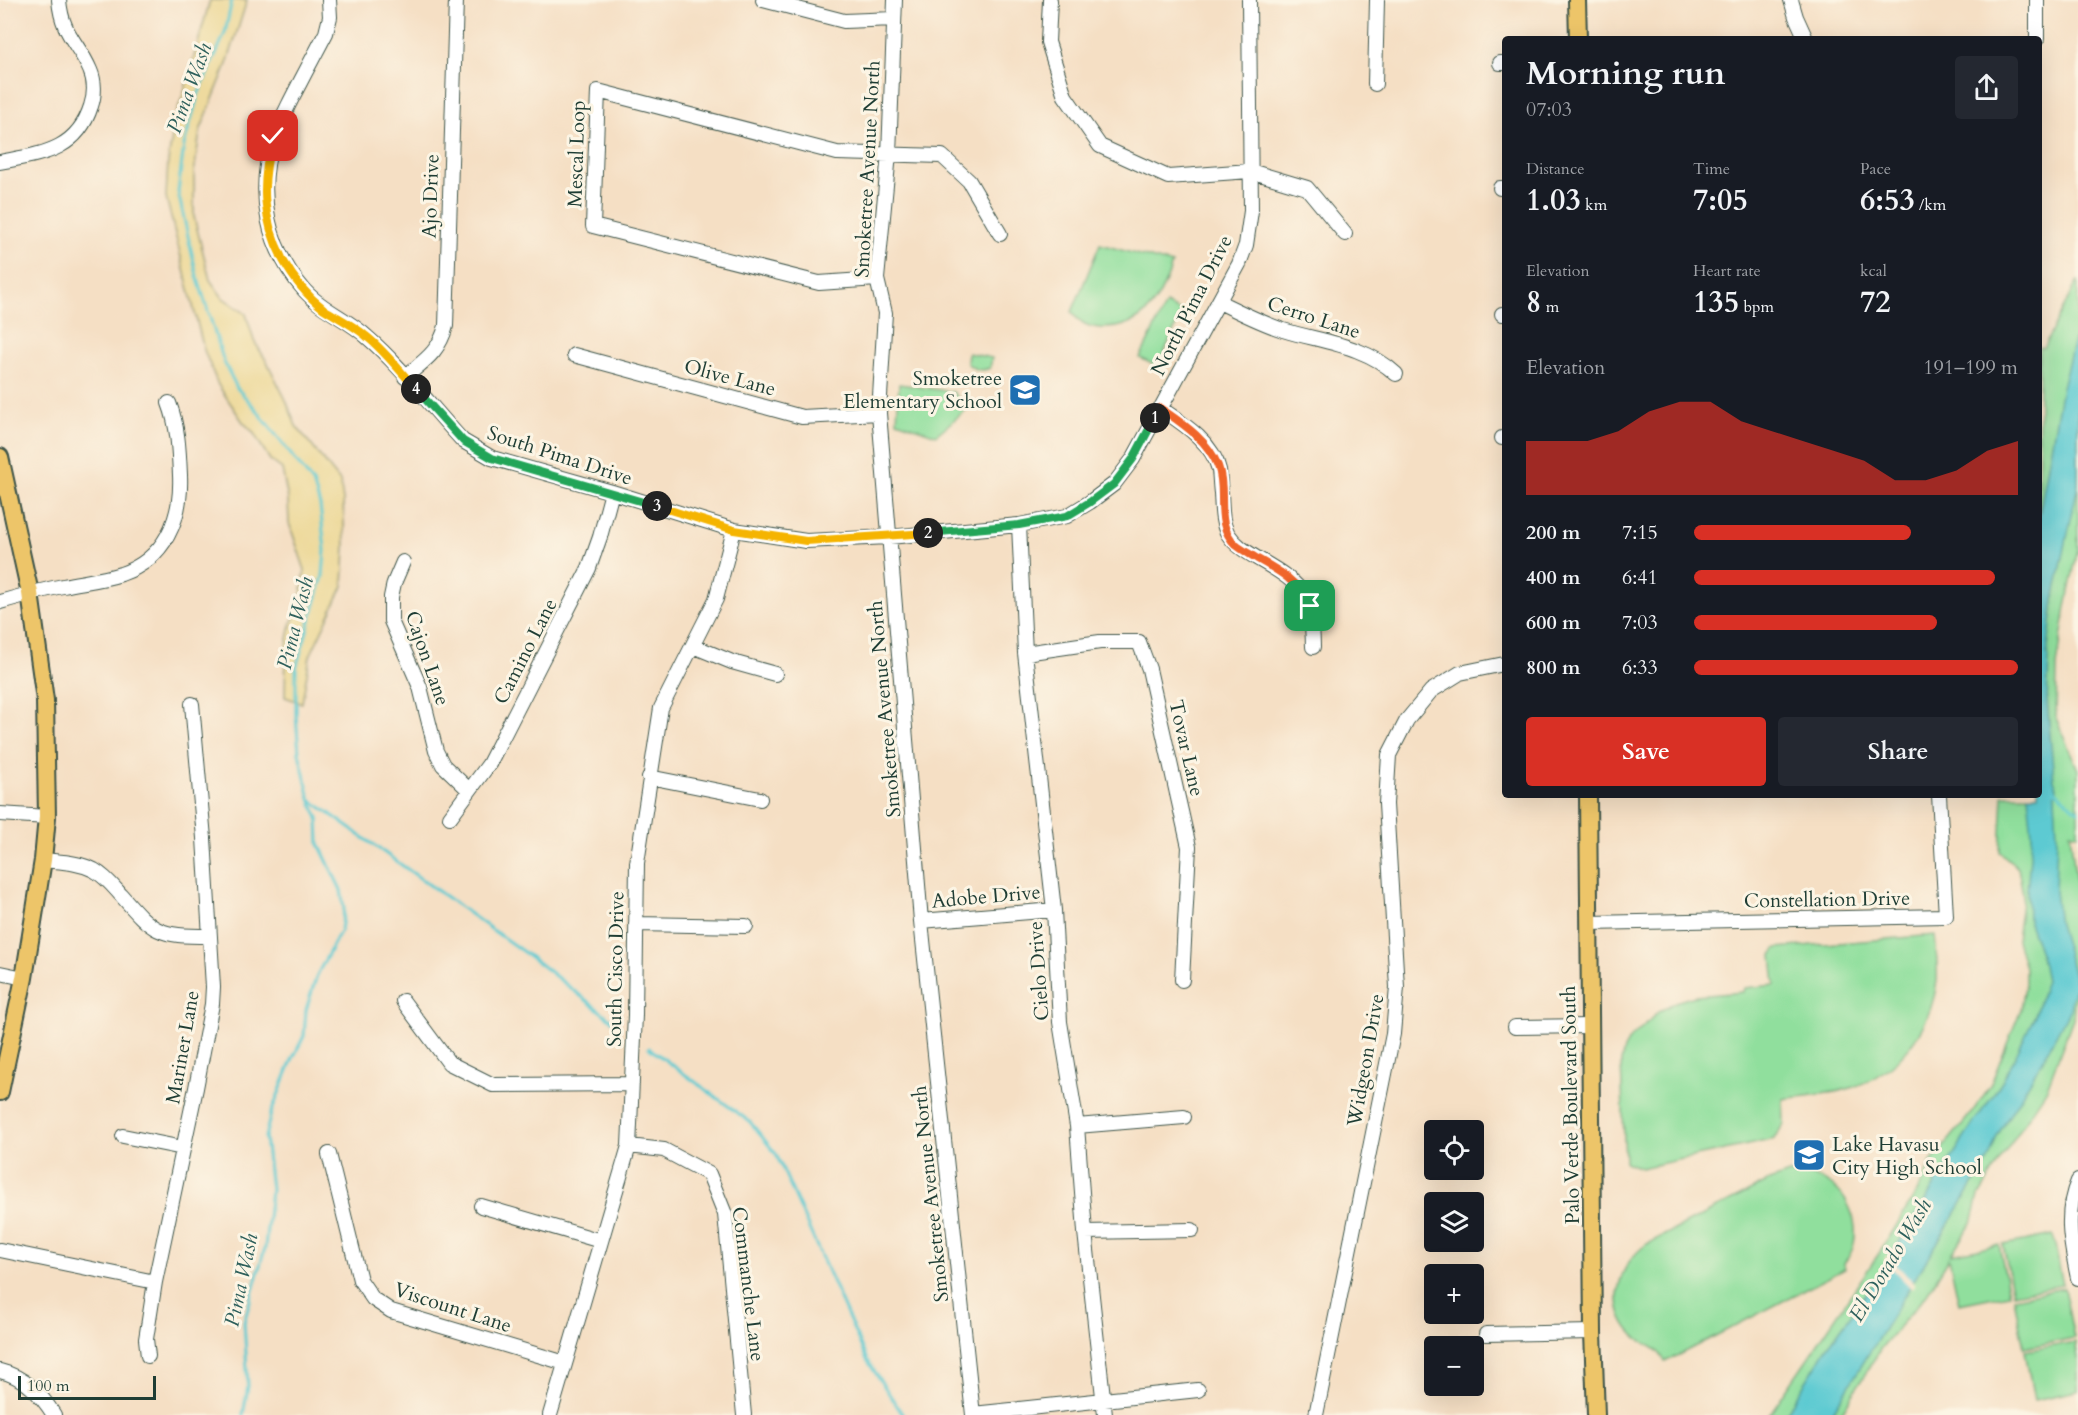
<!DOCTYPE html>
<html lang="en">
<head>
<meta charset="utf-8">
<style>
  :root { --surface:#171b24; --page:#242831; --text:#f1f3f6; --muted:#9ea1a6; --accent:#d93025 }
  body { margin:0; font-family:Cardo,serif; background:var(--page); color:var(--text); height:100vh; display:flex; flex-direction:column; font-size:22px; white-space:nowrap }
  * { box-sizing:border-box; margin:0 }
  p { font-size:20px; color:var(--muted) }
  .icon { flex:none; width:33px; height:33px; fill:none; stroke:currentColor; stroke-width:2; stroke-linecap:round; stroke-linejoin:round }
  .map { position:relative; flex:1; overflow:hidden }
  .drawer { position:absolute; left:1502px; top:36px; width:540px; height:762px; display:flex; flex-direction:column; background:var(--surface); border-radius:6px; box-shadow:0 6px 24px #0002 }
  .drawer>* { flex:none }
  .tools { position:absolute; left:1424px; top:1120px; display:grid; gap:12px }
  .tools a { display:grid; place-items:center; width:60px; height:60px; border-radius:6px; background:var(--surface); box-shadow:0 6px 24px #0002; font-size:30px }
  .scale { position:absolute; left:18px; bottom:15px; width:138px; box-sizing:border-box; padding-left:6px; border:3px solid #1f3d34; border-top:0; font-size:16px; line-height:21px; white-space:nowrap; color:#1f3d34; -webkit-text-stroke:4px #fcf5e5; paint-order:stroke }
  .pin { position:absolute; display:grid; place-items:center; width:51px; height:51px; color:#fff; margin:-26px; border-radius:12px; box-shadow:0 3px 9px #0006 }
  .km { position:absolute; width:30px; height:30px; margin:-15px; border-radius:50%; background:#222; color:#fff; font-size:16px; line-height:30px; text-align:center }
  .round { display:grid; place-items:center; flex:none; width:63px; height:63px; border-radius:6px; background:var(--page) }
  .head { display:flex; align-items:center; justify-content:space-between; height:102px; padding:0 24px }
  h1 { font-size:33px; font-weight:700; line-height:45px }
  .metrics { display:grid; grid-template-columns:repeat(3,1fr); gap:9px; height:102px; padding:6px 24px }
  .metrics div { display:grid; align-content:center }
  .metrics b { font-size:30px; font-weight:700 }
  .metrics small { font-size:16px; font-weight:400 }
  .metrics p { font-size:16px }
  .chart { height:168px; padding:12px 24px }
  .chart p { display:flex; justify-content:space-between }
  .chart svg { width:100%; height:108px; margin-top:6px; fill:var(--accent); opacity:.7 }
  .button { display:flex; gap:12px; margin-top:auto; padding:12px 24px }
  .button a { flex:1; height:69px; border-radius:6px; background:var(--accent); color:#fff; font-size:24px; font-weight:700; line-height:69px; text-align:center }
  .button a+a { background:var(--page); color:var(--text) }
  ul { padding:0 24px; list-style:none; font-size:20px }
  li { display:grid; grid-template-columns:96px 72px 1fr; align-items:center; height:45px }
  li i { height:15px; border-radius:8px; background:var(--accent) }
  .map>svg:first-child { display:block }
  .green { fill:#90df9d; stroke:#588e68; stroke-width:1.5 }
  .sand { fill:#eeda9e; stroke:#868c69; stroke-width:1.5 }
  .water { fill:#5dcad2; stroke:#3e8483; stroke-width:1.5 }
  .pier { fill:#f5dfc4 }
  .lines { fill:none; stroke-linecap:round; stroke-linejoin:round }
  .stream { stroke:#5dcad2; stroke-width:3 }
  .minor-casing { stroke:#3f554a; stroke-width:16 }
  .major-casing { stroke:#3f554a; stroke-width:20 }
  .minor { stroke:#fff; stroke-width:14 }
  .major { stroke:#edc569; stroke-width:16 }
  .split-1-casing { stroke:#fff; stroke-width:12 }
  .split-2-casing { stroke:#fff; stroke-width:12 }
  .split-3-casing { stroke:#fff; stroke-width:12 }
  .split-4-casing { stroke:#fff; stroke-width:12 }
  .split-5-casing { stroke:#fff; stroke-width:12 }
  .split-1 { stroke:#f0652b; stroke-width:8 }
  .split-2 { stroke:#22a559; stroke-width:8 }
  .split-3 { stroke:#f5b400; stroke-width:8 }
  .split-4 { stroke:#22a559; stroke-width:8 }
  .split-5 { stroke:#f5b400; stroke-width:8 }
  .labels { text-anchor:middle; stroke-width:6; stroke-linejoin:round; paint-order:stroke }
  .street-label { font-size:20px; fill:#1f3d34; stroke:#fcf5e5 }
  .poi-label { font-size:20px; fill:#1f3d34; stroke:#fcf5e5; text-anchor:end }
  .water-label { font-size:21px; font-style:italic; fill:#2e605c; stroke:#fcf5e5 }
</style>
</head>
<body>
<div class="map">
<svg width="2078" height="1415" viewBox="0 0 2078 1415">
  <rect width="100%" height="100%" fill="#fcf5e5"/>
  <filter id="ink" filterUnits="userSpaceOnUse"><feTurbulence type="fractalNoise" baseFrequency=".0167" numOctaves="2"/><feDisplacementMap in="SourceGraphic" scale="12" xChannelSelector="R" yChannelSelector="G"/><feConvolveMatrix kernelMatrix="1 2 1 2 8 2 1 2 1" color-interpolation-filters="sRGB"/></filter>
  <filter id="wash" filterUnits="userSpaceOnUse"><feTurbulence type="fractalNoise" baseFrequency=".008" numOctaves="4" result="noise"/><feDisplacementMap in="SourceGraphic" scale="24" xChannelSelector="R" yChannelSelector="G"/><feGaussianBlur stdDeviation="1.35" result="paint"/><feColorMatrix in="noise" values="0 0 0 0 0 0 0 0 0 0 0 0 0 0 0 0 0 1.4 0 .05"/><feComposite in="paint" operator="in"/></filter>
  <g filter="url(#wash)">
    <rect width="100%" height="100%" fill="#f5dfc4"/>
    <!-- green -->
    <path class="green" d="M1100,244L1172,264C1161,299 1145,328 1103,328C1090,328 1079,323 1072,312Z
      M2078,280V549L2066,606L2057,666L2056,718L2078,770V834L2070,832L2078,898V975L2073,1018L2046,1091L2000,1160L1979,1196L1972,1223L1951,1254L1999,1245L2009,1294L1959,1304L1949,1258L1927,1294L1881,1348L1840,1415H1769L1884,1246L1921,1185L1931,1162L1973,1111L1990,1086L2021,1009L2025,986V968L2017,940L2023,894L2018,868L2000,852L2003,795H2038L2039,347L2043,348Z
      M1166,304L1182,312L1158,367L1140,358Z
      M968,353L992,358L990,368C981,372 974,370 967,363Z
      M899,384L953,392L967,409L936,435L897,421Z
      M1935,935C1936,950 1938,966 1937,981C1931,1030 1898,1072 1851,1088C1829,1095 1805,1095 1783,1099L1784,1124L1775,1139L1641,1168L1625,1162L1621,1062L1624,1049L1629,1040L1658,1012L1675,1002L1695,996L1743,992L1744,988L1775,985L1772,955L1777,948Z
      M1789,1174C1803,1173 1818,1175 1830,1184C1855,1201 1865,1241 1843,1264L1845,1269L1665,1362C1656,1344 1648,1348 1635,1336C1606,1307 1617,1265 1647,1244L1769,1181Z
      M2053,1235L2063,1285L2013,1294L2003,1245Z
      M2064,1288L2074,1338L2024,1348L2014,1298Z
      M2075,1342L2078,1358V1391L2034,1400L2025,1351Z"/>
    <!-- sand -->
    <path class="sand" d="M210,0H247L227,64L200,131L194,173V217L210,280L223,298L246,314L254,341L266,360L286,400L296,426L340,481L343,500L345,546L343,586L310,656L302,703L285,697L286,650L291,624L299,607L305,570L289,523L288,499L282,469L270,460L253,432L243,422L218,385L204,350L166,197L168,161L176,115L185,89Z"/>
    <!-- water -->
    <path class="water" d="M2078,325V485L2054,600L2047,655L2049,657L2047,701L2054,780L2057,788L2055,796L2057,837L2055,891L2059,924L2076,982L2070,1009L2043,1060L1997,1136L1989,1159L1831,1415H1785L1827,1348L1876,1280L1974,1122L1993,1096L2008,1071L2035,1015L2046,980L2041,956L2028,920L2027,891L2032,835L2028,795H2038L2039,516L2062,387Z"/>
    <!-- pier -->
    <path class="pier" d="M1887,1255L1915,1284L1912,1289L1884,1260Z"/>
    <g class="lines">
      <!-- stream -->
      <path class="stream" d="M232,0L225,33L198,95L184,145L178,192L197,276L224,362L237,388L255,408L313,483L320,505L325,550L323,576L296,668V715L299,753L310,799L318,818L319,844L341,890L344,909L341,930L317,975L306,1010L304,1036L292,1060L271,1113L265,1137L271,1189L265,1248L244,1322L248,1386L243,1415
        M2055,790L2078,811
        M312,801L536,961L618,1025
        M649,1048L750,1122L776,1154L867,1360L903,1415"/>
    </g>
  </g>
  <g filter="url(#ink)">
    <g class="lines">
      <defs>
        <path id="minor" d="M329,0L330,17L326,33C313,58 300,82 288,106C283,117 276,128 273,139C256,194 267,248 305,291C323,311 348,319 367,337C402,367 431,407 463,441L492,458L612,492L734,530L806,541L889,537L1019,525L1067,516L1090,502L1114,484L1133,459L1239,264L1246,245L1251,211L1249,0
          M763,0L844,21L894,19
          M895,0L889,154L877,279L885,313L879,413L921,921L973,1415
          M1050,0L1048,42L1065,96L1100,146L1168,177L1250,171L1307,188L1345,234
          M1791,0L1796,17L1806,39
          M2037,39V0
          M1500,63H1504
          M1375,84L1377,0
          M0,162C41,154 77,151 91,106C95,95 95,81 90,70C78,42 62,35 59,0
          M1500,188H1504
          M877,279L819,283L593,226L598,91L837,153L942,156L969,181L1000,234
          M1219,302C1240,312 1261,323 1283,330C1322,342 1365,345 1396,374
          M1502,314H1504
          M574,355L802,417L879,413
          M405,377C425,360 439,352 446,326L456,0
          M1160,408C1182,423 1213,442 1219,470C1220,478 1220,486 1221,493C1222,507 1221,522 1228,534C1236,546 1247,552 1260,560C1305,586 1312,595 1313,647
          M1502,438H1504
          M1019,525L1025,653L1054,910L1060,1022L1077,1126L1085,1232L1105,1415
          M403,562L394,583L391,597V621L420,687L436,751L443,765L469,790
          M0,602C21,596 42,590 63,586C82,582 102,580 121,574C165,559 182,519 180,475C179,451 178,426 169,403
          M693,646L732,662L775,674
          M1025,653L1100,642H1139L1149,669L1189,847L1182,980
          M649,777L760,799
          M0,814L47,817
          M450,817L489,764L589,568L600,537L612,492
          M43,860C60,862 78,862 94,870C105,876 113,886 121,895C154,933 158,936 209,936
          M921,921L1054,910
          M1589,923L1946,916L1939,795
          M636,924L746,926
          M0,973L24,978
          M403,1001L449,1063L493,1085L632,1084
          M1515,1027L1590,1026
          M1077,1126L1184,1117
          M123,1136L183,1148
          M629,1146L664,1150L709,1174L725,1214L744,1415
          M329,1154L360,1280L373,1299L391,1311L565,1363
          M2078,1181C2064,1213 2071,1245 2078,1278
          M481,1206L601,1241
          M1085,1232L1192,1230
          M0,1250L155,1282
          M1486,1334L1593,1332
          M148,1356L146,1339L155,1282L196,1088L212,1004L213,987L204,838L192,704
          M0,1371C25,1377 41,1394 54,1415
          M973,1414L1198,1390
          M550,1415L629,1146L635,1015L637,863L661,708L716,599L734,530
          M1316,1415L1393,1034L1397,987L1386,804L1389,755L1407,720L1431,691L1460,673L1504,664"/>
        <path id="major" d="M1577,0L1578,39
          M0,457L30,593L45,700L47,817L43,860L24,978L0,1092
          M1588,795L1593,1332L1596,1415"/>
      </defs>
      <!-- minor casing -->
      <use href="#minor" class="minor-casing"/>
      <!-- major casing -->
      <use href="#major" class="major-casing"/>
      <!-- minor -->
      <use href="#minor" class="minor"/>
      <!-- major -->
      <use href="#major" class="major"/>
    </g>
  </g>
  <g class="lines" filter="url(#ink)">
    <defs>
      <path id="split-1" d="M1155,418L1160,408C1183,424 1207,439 1218,466C1228,492 1213,523 1236,545C1242,550 1250,554 1256,558C1281,572 1296,580 1310,606"/>
      <path id="split-2" d="M928,533L1019,525L1067,516L1090,502L1114,484L1133,459L1155,418"/>
      <path id="split-3" d="M657,506L734,530L806,541L928,533"/>
      <path id="split-4" d="M416,389L463,441L492,458L657,506"/>
      <path id="split-5" d="M273,136C261,182 261,217 283,260C293,278 307,296 324,309C338,318 353,325 366,336C385,351 400,371 416,389"/>
    </defs>
    <!-- split-1 casing -->
    <use href="#split-1" class="split-1-casing"/>
    <!-- split-2 casing -->
    <use href="#split-2" class="split-2-casing"/>
    <!-- split-3 casing -->
    <use href="#split-3" class="split-3-casing"/>
    <!-- split-4 casing -->
    <use href="#split-4" class="split-4-casing"/>
    <!-- split-5 casing -->
    <use href="#split-5" class="split-5-casing"/>
    <!-- split-1 -->
    <use href="#split-1" class="split-1"/>
    <!-- split-2 -->
    <use href="#split-2" class="split-2"/>
    <!-- split-3 -->
    <use href="#split-3" class="split-3"/>
    <!-- split-4 -->
    <use href="#split-4" class="split-4"/>
    <!-- split-5 -->
    <use href="#split-5" class="split-5"/>
  </g>
  <!-- icons -->
  <defs>
    <symbol id="school-square" viewBox="-11 -11 22 22"><rect x="-9" y="-9" width="18" height="18" rx="4" fill="#1f6fb2" stroke="#fcf5e5"/><path d="M0-5L7-2L0 1L-7-2ZM-4 1L0 2.5L4 1V4Q0 6-4 4Z" fill="#fff"/></symbol>
  </defs>
  <g fill-rule="evenodd">
    <use href="#school-square" x="1006" y="371" width="38" height="38"/>
    <use href="#school-square" x="1790" y="1136" width="38" height="38"/>
  </g>
  <g class="labels">
    <!-- street labels -->
    <g class="street-label">
      <text transform="translate(576 154) rotate(-88)" y="7">Mescal Loop</text>
      <text transform="translate(867 169) rotate(-87)" y="7">Smoketree Avenue North</text>
      <text transform="translate(430 196) rotate(-88)" y="7">Ajo Drive</text>
      <text transform="translate(1191 305) rotate(-63)" y="7">North Pima Drive</text>
      <text transform="translate(1314 317) rotate(18)" y="7">Cerro Lane</text>
      <text transform="translate(730 377) rotate(15)" y="7">Olive Lane</text>
      <text transform="translate(560 455) rotate(18)" y="7">South Pima Drive</text>
      <text transform="translate(525 651) rotate(-63)" y="7">Camino Lane</text>
      <text transform="translate(428 658) rotate(71)" y="7">Cajon Lane</text>
      <text transform="translate(884 709) rotate(-95)" y="7">Smoketree Avenue North</text>
      <text transform="translate(1187 748) rotate(77)" y="7">Tovar Lane</text>
      <text transform="translate(986 896) rotate(-5)" y="7">Adobe Drive</text>
      <text transform="translate(1827 899) rotate(-1)" y="7">Constellation Drive</text>
      <text transform="translate(615 969) rotate(-89)" y="7">South Cisco Drive</text>
      <text transform="translate(1038 971) rotate(-94)" y="7">Cielo Drive</text>
      <text transform="translate(182 1047) rotate(-80)" y="7">Mariner Lane</text>
      <text transform="translate(1365 1060) rotate(-80)" y="7">Widgeon Drive</text>
      <text transform="translate(1570 1105) rotate(-91)" y="7">Palo Verde Boulevard South</text>
      <text transform="translate(930 1194) rotate(-96)" y="7">Smoketree Avenue North</text>
      <text transform="translate(749 1284) rotate(83)" y="7">Commanche Lane</text>
      <text transform="translate(453 1307) rotate(18)" y="7">Viscount Lane</text>
    </g>
    <!-- poi labels -->
    <g class="poi-label">
      <text x="1002" y="385">Smoketree<tspan x="1002" dy="23">Elementary School</tspan></text>
      <text x="1832" y="1151" text-anchor="start">Lake Havasu<tspan x="1832" dy="23">City High School</tspan></text>
    </g>
    <!-- water labels -->
    <g class="water-label">
      <text transform="translate(189 88) rotate(-70)" y="7">Pima Wash</text>
      <text transform="translate(295 623) rotate(-76)" y="7">Pima Wash</text>
      <text transform="translate(1890 1260) rotate(-59)" y="7">El Dorado Wash</text>
      <text transform="translate(241 1280) rotate(-78)" y="7">Pima Wash</text>
    </g>
  </g>
</svg>
<div class="tools">
<a><svg class="icon" aria-label="locate" viewBox="0 0 24 24"><circle cx="12" cy="12" r="6"/><path d="M12 2v4M12 18v4M2 12h4M18 12h4"/></svg></a>
<a><svg class="icon" aria-label="layers" viewBox="0 0 24 24"><path d="M12 4l9 5-9 5-9-5zM3 14l9 5 9-5"/></svg></a>
<a>+</a>
<a>−</a>
</div>
<div class="scale">100 m</div>
<div class="pin" style="left:1310px;top:606px;background:#1e9e55"><svg class="icon" aria-label="arrive" viewBox="0 0 24 24"><path d="M6 21V4h12l-3 4 3 4H6"/></svg></div>
<div class="pin" style="left:273px;top:136px;background:#d93025"><svg class="icon" aria-label="check" viewBox="0 0 24 24"><path d="M5 12l5 5 9-10"/></svg></div>
<b class="km" style="left:1155px;top:418px">1</b>
<b class="km" style="left:928px;top:533px">2</b>
<b class="km" style="left:657px;top:506px">3</b>
<b class="km" style="left:416px;top:389px">4</b>
<section class="drawer">
<div class="head"><div><h1>Morning run</h1><p>07:03</p></div><a class="round"><svg class="icon" aria-label="share" viewBox="0 0 24 24"><path d="M12 15V3M7 8l5-5 5 5M5 13v7h14v-7"/></svg></a></div>
<div class="metrics">
<div><p>Distance</p><b>1.03<small> km</small></b></div>
<div><p>Time</p><b>7:05</b></div>
<div><p>Pace</p><b>6:53<small> /km</small></b></div>
</div>
<div class="metrics">
<div><p>Elevation</p><b>8<small> m</small></b></div>
<div><p>Heart rate</p><b>135<small> bpm</small></b></div>
<div><p>kcal</p><b>72</b></div>
</div>
<div class="chart"><p><span>Elevation</span>191–199 m</p>
<svg viewBox="0 0 160 44" preserveAspectRatio="none"><path d="M0 44V22L10 22L20 22L30 18L40 10L50 6L60 6L70 14L80 18L90 22L100 26L110 30L120 38L130 38L140 34L150 26L160 22V44z"/></svg>
</div>
<ul>
<li><b>200 m</b>7:15<i style="width:67%"></i></li>
<li><b>400 m</b>6:41<i style="width:93%"></i></li>
<li><b>600 m</b>7:03<i style="width:75%"></i></li>
<li><b>800 m</b>6:33<i style="width:100%"></i></li>
</ul>
<div class="button"><a>Save</a><a>Share</a></div>
</section>
</div>
</body>
</html>
